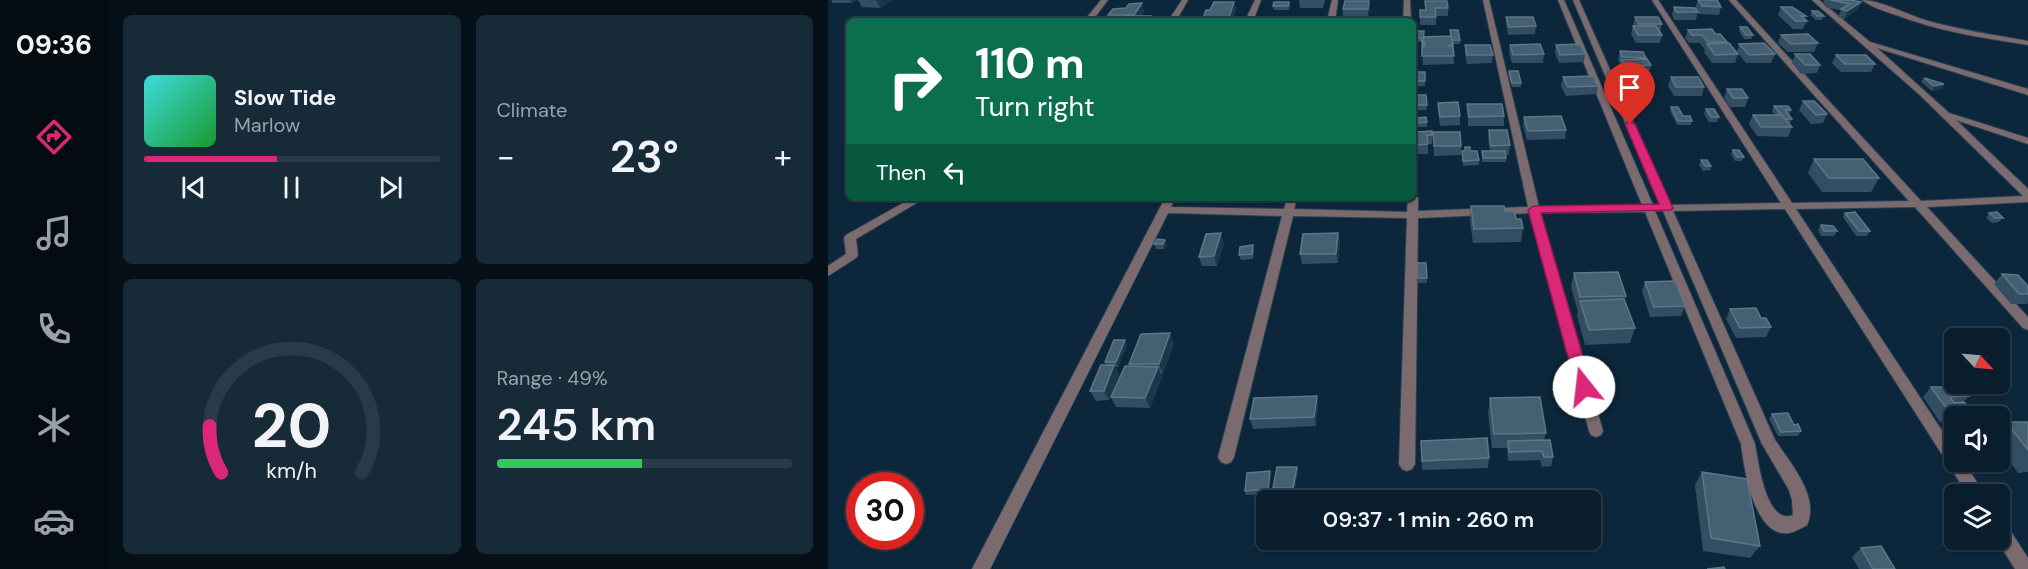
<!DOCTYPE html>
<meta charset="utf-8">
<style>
body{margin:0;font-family:"DM Sans",sans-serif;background:#172a38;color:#f1f3f6;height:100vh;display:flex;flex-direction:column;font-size:22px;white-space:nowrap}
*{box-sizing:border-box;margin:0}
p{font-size:20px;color:#99a2a9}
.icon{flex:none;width:33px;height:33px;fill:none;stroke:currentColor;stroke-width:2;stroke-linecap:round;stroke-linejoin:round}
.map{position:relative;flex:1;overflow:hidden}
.side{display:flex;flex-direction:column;gap:15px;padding:15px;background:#051018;width:720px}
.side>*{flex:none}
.top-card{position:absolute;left:18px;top:18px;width:570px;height:183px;border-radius:9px;box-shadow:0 2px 4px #0004,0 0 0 2px #293b48;background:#0b6e4f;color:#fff;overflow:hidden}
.needle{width:39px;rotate:116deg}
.fabs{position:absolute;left:1116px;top:328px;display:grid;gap:12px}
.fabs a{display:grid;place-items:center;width:66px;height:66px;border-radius:9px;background:#091d2c;box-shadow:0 2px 4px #0004,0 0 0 2px #293b48;font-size:30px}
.speed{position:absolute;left:18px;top:472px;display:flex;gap:12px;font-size:30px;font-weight:700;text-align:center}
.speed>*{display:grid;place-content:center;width:78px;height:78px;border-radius:50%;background:#091d2c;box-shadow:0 2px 4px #0004,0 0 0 2px #293b48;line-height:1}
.speed .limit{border:9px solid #d22;background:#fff;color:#111}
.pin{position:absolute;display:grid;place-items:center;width:51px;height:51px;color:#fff;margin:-62px -26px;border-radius:50% 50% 50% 0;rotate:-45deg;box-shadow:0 0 6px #0007}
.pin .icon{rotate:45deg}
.me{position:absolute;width:66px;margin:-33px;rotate:344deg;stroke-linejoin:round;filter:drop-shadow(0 0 4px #0008)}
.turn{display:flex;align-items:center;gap:21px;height:126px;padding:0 30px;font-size:27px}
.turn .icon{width:78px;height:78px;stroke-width:2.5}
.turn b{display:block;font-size:42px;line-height:51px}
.then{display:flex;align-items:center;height:57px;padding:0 30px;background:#0003;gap:12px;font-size:22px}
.big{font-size:45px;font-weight:600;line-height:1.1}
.side .widget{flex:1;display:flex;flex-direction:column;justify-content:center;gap:9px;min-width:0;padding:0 21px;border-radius:9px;background:#172a38}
.side .dial{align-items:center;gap:0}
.dial svg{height:156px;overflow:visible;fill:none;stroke:#293b48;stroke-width:7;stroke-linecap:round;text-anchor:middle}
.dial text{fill:#f1f3f6;stroke:none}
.song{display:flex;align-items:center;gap:18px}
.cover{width:72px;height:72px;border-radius:9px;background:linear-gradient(135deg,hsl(180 70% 55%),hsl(130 70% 35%))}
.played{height:6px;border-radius:3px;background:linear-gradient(90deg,#db2777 45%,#293b48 45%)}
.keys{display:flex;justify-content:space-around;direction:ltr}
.heat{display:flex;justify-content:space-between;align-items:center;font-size:33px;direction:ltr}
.charge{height:9px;border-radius:4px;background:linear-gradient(90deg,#34c759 49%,#293b48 0)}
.side .tiles{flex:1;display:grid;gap:15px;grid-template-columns:repeat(2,1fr)}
.trip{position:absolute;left:428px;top:490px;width:345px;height:60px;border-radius:9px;background:#091d2c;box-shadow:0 2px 4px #0004,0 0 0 2px #293b48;font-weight:600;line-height:60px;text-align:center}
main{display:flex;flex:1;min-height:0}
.tab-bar{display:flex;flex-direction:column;width:108px;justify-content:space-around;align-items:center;background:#040c12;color:#99a2a9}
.tab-bar .icon{width:42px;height:42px}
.tab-bar .on{color:#db2777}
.tab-bar b{font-size:27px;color:#f1f3f6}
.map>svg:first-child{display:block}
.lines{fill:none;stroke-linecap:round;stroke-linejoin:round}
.minor-casing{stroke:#2a4356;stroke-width:2}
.minor{fill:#7c6b6e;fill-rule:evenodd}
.wall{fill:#334e63}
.shaded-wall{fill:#1c374c}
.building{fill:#455f73;stroke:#5e7688;stroke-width:1.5}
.route{fill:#db2777;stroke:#8e194d;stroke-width:1.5}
</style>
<main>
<nav class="tab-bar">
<b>09:36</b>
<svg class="icon on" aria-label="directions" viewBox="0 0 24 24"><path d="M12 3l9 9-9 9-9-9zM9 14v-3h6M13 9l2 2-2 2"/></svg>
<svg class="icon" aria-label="music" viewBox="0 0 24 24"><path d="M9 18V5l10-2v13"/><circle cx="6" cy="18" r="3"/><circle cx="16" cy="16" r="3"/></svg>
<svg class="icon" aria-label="phone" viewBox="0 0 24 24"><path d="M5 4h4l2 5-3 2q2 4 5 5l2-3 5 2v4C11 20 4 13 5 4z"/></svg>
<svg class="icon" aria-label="climate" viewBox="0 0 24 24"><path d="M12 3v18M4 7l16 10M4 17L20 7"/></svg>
<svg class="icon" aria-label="car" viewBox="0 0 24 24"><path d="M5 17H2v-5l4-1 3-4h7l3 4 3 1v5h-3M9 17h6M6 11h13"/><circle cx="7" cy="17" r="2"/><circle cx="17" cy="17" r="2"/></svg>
</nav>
<section class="side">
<div class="tiles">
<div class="widget">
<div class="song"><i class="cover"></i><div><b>Slow Tide</b><p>Marlow</p></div></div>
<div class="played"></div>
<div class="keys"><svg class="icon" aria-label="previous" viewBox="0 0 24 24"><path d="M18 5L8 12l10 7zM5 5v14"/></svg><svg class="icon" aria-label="pause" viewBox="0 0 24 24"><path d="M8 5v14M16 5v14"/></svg><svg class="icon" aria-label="next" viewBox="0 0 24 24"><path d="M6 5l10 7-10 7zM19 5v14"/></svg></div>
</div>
<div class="widget"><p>Climate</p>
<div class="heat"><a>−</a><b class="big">23°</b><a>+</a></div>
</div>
<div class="widget dial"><svg viewBox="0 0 100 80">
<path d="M14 69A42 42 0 1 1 86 69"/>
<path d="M14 69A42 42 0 0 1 8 45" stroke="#db2777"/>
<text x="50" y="56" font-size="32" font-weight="700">20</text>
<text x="50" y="72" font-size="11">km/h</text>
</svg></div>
<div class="widget"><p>Range · 49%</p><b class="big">245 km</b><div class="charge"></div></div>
</div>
</section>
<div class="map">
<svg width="1200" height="569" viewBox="0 0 1200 569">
<rect width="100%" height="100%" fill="#0c273b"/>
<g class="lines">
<defs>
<path id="minor" d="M273,0H280L264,21H256Z
M354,0H360L348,21H340Z
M427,0H433L425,21H417Z
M504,0H510L507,21H499Z
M576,0H582L583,21H575Z
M655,0H661L711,207L814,205L730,0H736L825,205H832L745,0H751L842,205L953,203L824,0H830L964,203L1081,201L901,0H908L1093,201L1195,196L1093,96L984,0H991L1042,42L1200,89V95L1049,48L1121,113L1200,138V144L1128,120L1200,189V202L1099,207L1200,317V330L1195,328L1087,207L968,209L1126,449V462H1136L1157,495H1140L957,209L845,211L947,440C962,463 992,496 979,525C973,528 967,532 961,533C926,538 916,468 913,444L817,212L712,213L775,431L773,435L768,437L763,435L761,431L702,213L590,218L587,464L584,469L579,471L574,469L571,464L579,218L465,216L406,457L403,462L398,464L393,462L390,457L454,216L340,213L162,569H144L337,198H347L343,207L456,209L459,198H469L466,209L579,212L580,198H585V195L590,198V211L700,207ZM827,211H835L934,444L961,490L964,500L965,515C938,526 930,461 927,444Z
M1034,0C1052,0 1080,15 1100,21C1133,30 1166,35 1200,41V45C1155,38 1110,31 1068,15C1056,11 1043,7 1034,0Z
M84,198H97L28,239L30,255L28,258L0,276V266L18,254L16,238L18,235Z
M1172,522L1178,524L1200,558V569H1187L1169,540H1172Z"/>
</defs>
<use href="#minor" class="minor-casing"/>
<use href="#minor" class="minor"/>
</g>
<path class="wall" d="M3,0H29L24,3H5Z
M30,0H64L52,8L34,7Z
M471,0H497L495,8H472Z
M870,0L893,7L891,15L871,14L867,8Z
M996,0H1022L1033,2L1029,10L1016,19L1010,17L1013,10L999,8L995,4Z
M597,1L620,8V16H608V25H592V10H597Z
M406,2L408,9L404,21H374L382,10Z
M461,2L462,6L461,10H446L445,6Z
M846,7L870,12L868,20H846L844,15Z
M953,7L978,16L976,19L979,21L975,29H965L950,15Z
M515,9H542L540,17H515Z
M316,11L313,16H323L325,21H282L280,15Z
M984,11L996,16L994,20H988L982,15Z
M678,17L708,26L707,34L680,35L678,25Z
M807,17L834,24L832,32L834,35L832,43H808L803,34L805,26H806L805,25Z
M912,27L925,35L923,39H916L911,31Z
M622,30L632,40V44H625L626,64L595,65L594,48L593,42H589V31L596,37L622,36Z
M860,30L887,34L899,42L898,43L910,54L907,63H884L876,52L877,50L872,43H861L857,38Z
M953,35L990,43L986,52H960L950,43Z
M911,44L947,54L943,63H918L909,52Z
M637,45L665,55L664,63L639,64L637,54Z
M682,45L716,54L715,63H684L681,53Z
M728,45L757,54L756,62L731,63L727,53Z
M792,51L818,58L817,59L823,65L821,74L795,75L791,68L792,65L790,60Z
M967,54L992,65L989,73L973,74L964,63Z
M1008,55L1047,64L1043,72H1013L1004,63Z
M681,71L693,83V87H684L680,76Z
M588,72H597V86H588Z
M735,77L770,86L769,94L738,96L733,86Z
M843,77L876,87L874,96H846L840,86Z
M1096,78L1116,84L1114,89L1104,91L1093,82Z
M899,89L920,98L917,107H902L896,98Z
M589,95H598L599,110H590Z
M975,101L999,114L995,123L983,124L971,110Z
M610,103L632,116V125L612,126L610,111Z
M639,104L676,116V126H640Z
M946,106L963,110L961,115L964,119L962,123H961L964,127L960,137L929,136L921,124L925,115H947L944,111Z
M843,107L855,116L864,121L863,125H849L842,111Z
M878,109L891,117L889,122H881L876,114Z
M696,117L738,130L737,139L699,140L695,126Z
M589,118L599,122V127H590Z
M661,130L682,145L681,155H678V162H654V151H662L660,139Z
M604,131V144H600V154H589L588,132Z
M605,132L633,146V155L606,156Z
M637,147L651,160V165L635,166L634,151H636Z
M905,150L916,157L914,161H907L903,154Z
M986,159L1051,178L1043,192H994L980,173Z
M873,160L883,166L882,170L875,171L871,165Z
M643,206L677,211L688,219L695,228L693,242L645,243L642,221Z
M1017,213L1042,231L1039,236H1028L1015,217Z
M1161,213L1175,218L1171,222L1164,223L1158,218Z
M993,225L1009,231L1006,236H993L990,230Z
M510,233L512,243L510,263L474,264L472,254Z
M337,240L339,245L336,249H328L326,244Z
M396,243L389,266H374L371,257Z
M425,245L426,250L425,259L413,260L411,255Z
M589,263H598L599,283H590Z
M746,273L798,296L797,300L807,328L802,343L757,345L749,315L750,312L743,287Z
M1174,274L1200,286V302L1199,304H1183L1166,284Z
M817,282L857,306L853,316L822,317L814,291Z
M902,309L933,318L943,327L938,337L908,338L898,319Z
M346,343L335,374H333L334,377L322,408L288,407L283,397L302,367L301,364Z
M299,345L290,367H287L291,375L281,400L268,401L262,391L279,365L277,362Z
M1103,387L1141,396L1135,402L1142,409L1137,414L1130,415L1128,417H1126V419L1124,422H1112L1095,397Z
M489,396L490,405L488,426L425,429L422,419Z
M662,398L718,433L716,440L725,457L723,466L714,467L712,460L680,461L679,448H664L660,413Z
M944,414L966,425L973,431L970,436H950L941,419Z
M1178,422H1200V472L1190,473L1172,447V428Z
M593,441L661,458L660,468L594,470Z
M469,467L470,472L466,493L446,492L445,488Z
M874,472L932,546L922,558L875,551L867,485Z
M443,476L441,494L418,495L417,491Z
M1033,548L1067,569H1031L1024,557Z"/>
<path class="shaded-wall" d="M22,0H29L24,3Z
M48,0H64L52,8Z
M541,1L542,9L540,17V9Z
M406,2L408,9L404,21H402L401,17Z
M1033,2L1029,10L1016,19L1019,11Z
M314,3L316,11L309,21H308L306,15Z
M1116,84L1114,89L1104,91L1106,86Z
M393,233L396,243L389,266L386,256Z
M510,233L512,243L510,263L508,254Z
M337,240L339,245L336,249L335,244Z
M342,333L346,343L335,374L331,364Z
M297,340L299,345L290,367L288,362Z
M286,365L291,375L281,400L276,391Z
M330,367L334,377L322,408L317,398Z
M489,396L490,405L488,426L486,417Z
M469,467L470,472L466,493L465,488Z
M442,471L443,476L441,494L440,489Z"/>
<path class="building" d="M870,0H889L893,7L874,6Z
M1002,0H1022L1033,2L1019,11L1013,9L1022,4Z
M517,1H541L540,9H515Z
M597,1H619L620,8H607L608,17H592V10H598Z
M386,2H406L401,17H381L398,18L396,21H374L378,10H382Z
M446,2H461L460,6H445Z
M314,3L306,15H280L285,9L298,8L301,4Z
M846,7L867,8L870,12H848Z
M953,7H964L978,16H973L979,21H968Z
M984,11H990L996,16H989Z
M297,16H323L320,21H294Z
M678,17H705L708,26L681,27Z
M807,17H830L834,24H811Z
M805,26H828L834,35H810Z
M912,27H919L925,35H918Z
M884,29L887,34H892L899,42H880L874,35H864L860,30Z
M622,30H630L632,40H624Z
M589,31H596L595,46L593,38H589Z
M980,34L990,43L963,44L953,35Z
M623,36L625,44L620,46H625L626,56H594V46H597L595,37Z
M901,43L910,54L887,55L879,44Z
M936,43L947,54L921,55L911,44Z
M712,44L716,54L685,55L682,45Z
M752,44L757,54L732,55L728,45Z
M637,45H662L665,55H639Z
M792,51L815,52L818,58L794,57Z
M967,54H982L992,65H977Z
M1008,55H1038L1047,64H1017Z
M819,59L823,65L797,66L793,60Z
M681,71H690L693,83H684Z
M588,72H597V81H588Z
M765,76L770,86L740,87L735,77Z
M843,77H870L876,87H848Z
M1096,78L1116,84L1106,86Z
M899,89H914L920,98H905Z
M589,95H598L599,105H589Z
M975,101H986L999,114L988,115Z
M630,102L632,116L612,117L610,103Z
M639,104H674L676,116L641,117Z
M946,106H960L963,110H957L964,119H957L954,115H953Z
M843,107H850L855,116H862L864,121H850Z
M878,109H886L891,117H883Z
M925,115H954L964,127H933Z
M733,116L738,130L700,131L696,117Z
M598,117L599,122L590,123L589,118Z
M661,130H679L682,145L663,146Z
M604,131V135H599L600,144L589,145L588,132Z
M605,132H632L633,146H606Z
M637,147H642V151H649L651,160L635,161L634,151H637Z
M905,150H911L916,157H909Z
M654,151H677L678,158H655Z
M986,159H1035L1051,178H1001Z
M873,160H879L883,166H877Z
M643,206H676L677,211H686L688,219H693L695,228L646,229Z
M1027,212L1042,231H1031L1017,213Z
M1169,212L1175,218H1167L1161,213Z
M993,225L1005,226L1009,231H996Z
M393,233L386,256L371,257L378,234Z
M510,233L508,254H472L475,234Z
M329,239L337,240L335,244H326Z
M425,245L424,254L411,255L412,247Z
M589,263H598L599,278H590Z
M790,272L798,296L752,297L746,273Z
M1174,274L1190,275L1200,286V294H1191Z
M847,281L857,306L826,307L817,282Z
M796,299L807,328L761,330L752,301Z
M928,308L933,318H938L943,327L912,328L902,309Z
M342,333L331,364H301L313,334Z
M286,340H297L288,362H277Z
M273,365H286L276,391H262Z
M297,366L330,367L317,398L283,397Z
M1103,387H1134L1141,396L1122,397L1133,412H1121Z
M489,396L486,417L422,419L426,398Z
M712,397L718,433L666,434L662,398Z
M1136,402L1142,409L1132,410L1126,403Z
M960,413L966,425L970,424L973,431L953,432L944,414Z
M1178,422H1200V450Z
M659,438L661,458L594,461L593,441Z
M722,440L725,457H716L714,451L681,452L680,441Z
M449,467H469L465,488H445Z
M442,471L440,489L417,491L419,473Z
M874,472L919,479L932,546L883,538Z
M1053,546L1067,569H1045L1033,548Z
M896,567L897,569H879Z"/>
<path class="route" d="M802,121L807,124L845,208L843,210L713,213L764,387L761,392L756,393L750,392L748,387L700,210L706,206L831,204L797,124Z"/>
</svg>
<div class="fabs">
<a><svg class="needle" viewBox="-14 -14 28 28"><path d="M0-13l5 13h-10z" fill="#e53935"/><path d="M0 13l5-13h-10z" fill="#99a2a9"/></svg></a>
<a><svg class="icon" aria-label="sound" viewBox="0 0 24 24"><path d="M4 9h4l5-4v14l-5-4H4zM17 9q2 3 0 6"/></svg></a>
<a><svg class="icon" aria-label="layers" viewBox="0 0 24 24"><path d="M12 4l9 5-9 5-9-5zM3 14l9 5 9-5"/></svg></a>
</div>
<div class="speed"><div class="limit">30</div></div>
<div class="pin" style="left:802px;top:124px;background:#d93025"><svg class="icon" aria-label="arrive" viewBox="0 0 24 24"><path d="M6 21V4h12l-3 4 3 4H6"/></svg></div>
<svg class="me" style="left:756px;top:387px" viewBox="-20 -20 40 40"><circle r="19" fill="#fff"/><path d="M0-13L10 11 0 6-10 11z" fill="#db2777"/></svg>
<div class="trip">09:37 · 1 min · 260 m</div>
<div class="top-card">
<div class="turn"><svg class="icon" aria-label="right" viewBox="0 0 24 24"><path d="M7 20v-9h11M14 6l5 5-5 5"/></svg><div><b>110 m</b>Turn right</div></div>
<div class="then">Then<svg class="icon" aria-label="left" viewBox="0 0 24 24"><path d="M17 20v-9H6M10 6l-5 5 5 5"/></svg></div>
</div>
</div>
</main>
